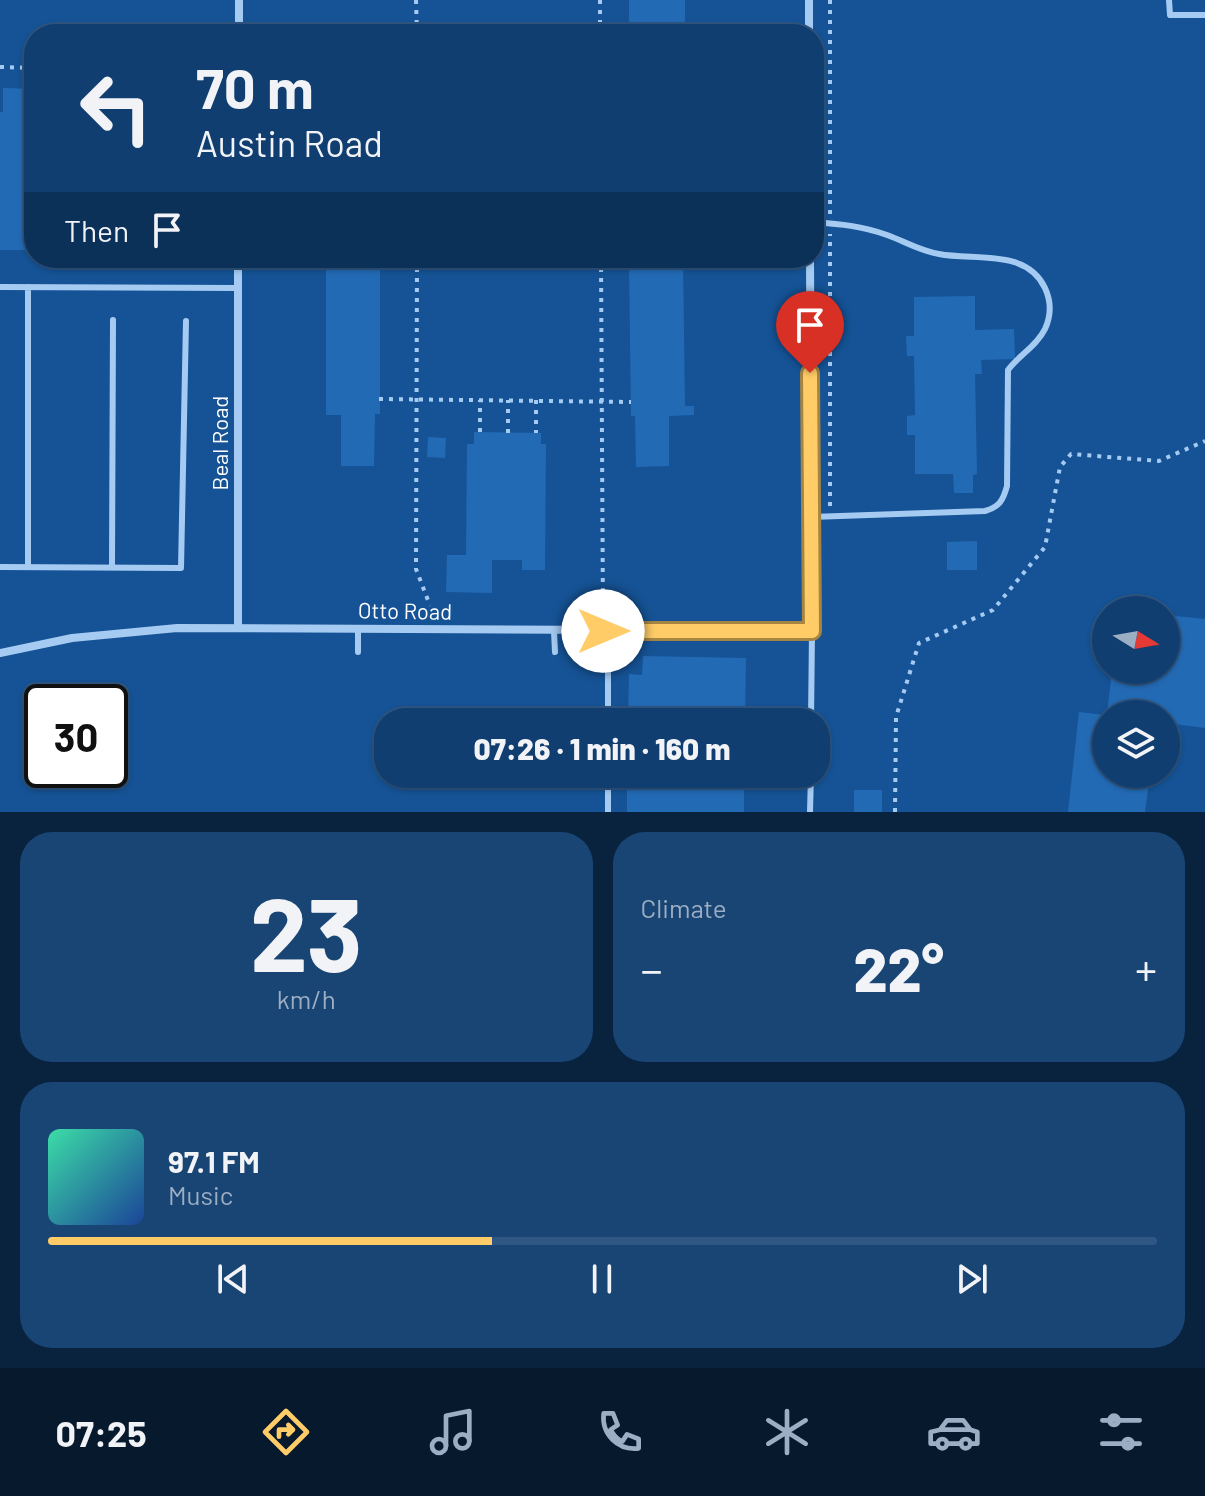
<!DOCTYPE html>
<meta charset="utf-8">
<style>
body{margin:0;font-family:Barlow,sans-serif;background:#194575;color:#f1f3f6;height:100vh;display:flex;flex-direction:column;font-size:30px;white-space:nowrap}
*{box-sizing:border-box;margin:0}
p{font-size:26px;color:#9caec3}
.icon{flex:none;width:44px;height:44px;fill:none;stroke:currentColor;stroke-width:2;stroke-linecap:round;stroke-linejoin:round}
.map{position:relative;height:812px;overflow:hidden}
.details{display:flex;flex-direction:column;gap:20px;padding:20px;background:#09223e;flex:1}
.details>*{flex:none}
.banner{position:absolute;left:24px;top:24px;width:800px;height:244px;border-radius:32px;box-shadow:0 2px 6px #0004,0 0 0 2px #305783;background:#103e70;color:#f1f3f6;overflow:hidden}
.needle{width:52px;rotate:101deg}
.buttons{position:absolute;left:1092px;top:596px;display:grid;gap:16px}
.buttons a{display:grid;place-items:center;width:88px;height:88px;border-radius:50%;background:#103e70;box-shadow:0 2px 6px #0004,0 0 0 2px #305783;font-size:40px}
.speed{position:absolute;left:24px;top:684px;display:flex;gap:16px;font-size:40px;font-weight:700;text-align:center}
.speed>*{display:grid;place-content:center;width:104px;height:104px;border-radius:50%;background:#103e70;box-shadow:0 2px 6px #0004,0 0 0 2px #305783;line-height:1}
.speed .limit{border:4px solid #111;border-radius:12px;background:#fff;color:#111}
.pin{position:absolute;display:grid;place-items:center;width:68px;height:68px;color:#fff;margin:-82px -34px;border-radius:50% 50% 50% 0;rotate:-45deg;box-shadow:0 0 8px #0007}
.pin .icon{rotate:45deg}
.me{position:absolute;width:88px;margin:-44px;rotate:90deg;stroke-linejoin:round;filter:drop-shadow(0 0 6px #0008)}
.turn{display:flex;align-items:center;gap:28px;height:168px;padding:0 40px;font-size:36px}
.turn .icon{width:104px;height:104px;stroke-width:2.5}
.turn b{display:block;font-size:56px;line-height:68px}
.then{display:flex;align-items:center;height:76px;padding:0 40px;background:#0003;gap:16px;font-size:30px}
.big{font-size:60px;font-weight:800;line-height:1.1}
.details .tile{flex:1;display:flex;flex-direction:column;justify-content:center;gap:12px;min-width:0;padding:0 28px;border-radius:32px;background:#194575}
.details .dial{align-items:center;gap:0}
.dial b{font-size:104px;line-height:1}
.song{display:flex;align-items:center;gap:24px}
.cover{width:96px;height:96px;border-radius:12px;background:linear-gradient(135deg,hsl(160 70% 55%),hsl(220 70% 35%))}
.played{height:8px;border-radius:4px;background:linear-gradient(90deg,#ffcc67 40%,#305783 40%)}
.keys{display:flex;justify-content:space-around;direction:ltr}
.heat{display:flex;justify-content:space-between;align-items:center;font-size:44px;direction:ltr}
.details .tiles{flex:1;display:grid;gap:20px;grid-template-columns:1fr 1fr}
.tile:last-child{grid-column:span 2}
.trip{position:absolute;left:374px;top:708px;width:456px;height:80px;border-radius:32px;background:#103e70;box-shadow:0 2px 6px #0004,0 0 0 2px #305783;font-weight:800;line-height:80px;text-align:center}
.tab-bar{display:flex;height:128px;justify-content:space-around;align-items:center;background:#06192d;color:#9caec3}
.tab-bar .icon{width:56px;height:56px}
.tab-bar .selected{color:#ffcc67}
.tab-bar b{font-size:36px;color:#f1f3f6}
.map>svg:first-child{display:block}
.building{fill:#236ab5}
.lines{fill:none;stroke-linecap:round;stroke-linejoin:round}
.path{stroke:#a6cbf2;stroke-width:4;stroke-dasharray:4 6;stroke-linecap:butt}
.lane{stroke:#a6cbf2;stroke-width:6}
.street{stroke:#a6cbf2;stroke-width:8}
.route-casing{stroke:#a68543;stroke-width:20}
.route{stroke:#ffcc67;stroke-width:14}
.labels{text-anchor:middle;stroke-width:8;stroke-linejoin:round;paint-order:stroke}
.street-label{font-size:22px;fill:#fff;stroke:#155396}
</style>
<div class="map">
<svg width="1205" height="812" viewBox="0 0 1205 812">
<rect width="100%" height="100%" fill="#155396"/>
<path class="building" d="M629,0H685V34H629Z
M3,88L34,89V250H0V112H3Z
M342,258H374V261H380V414H375L374,466H341V415H326V260H342Z
M633,258L683,260L685,406H694V415L669,416V466L636,467L635,416H631L629,262H633Z
M975,296V330L1014,329L1015,359L981,360L982,374H975L977,474L973,475V493H954L953,474H915V435H907V416L915,415L914,356H907L906,336H914V297Z
M474,432L541,433V444H546L545,570H522V560H492V593L446,592L447,555H466L467,444H474Z
M428,437L446,438L445,458L427,457Z
M977,541V570H947V542Z
M1166,615L1205,619V728L1166,723V714H1107L1112,670H1166Z
M643,656L746,658L745,722H628L629,674L642,675Z
M1079,712L1106,715V774H1150L1145,812H1068Z
M627,774H744V812H627Z
M854,790H882V812H854Z"/>
<g class="lines">
<path class="path" d="M416,0L417,34
M600,0V34
M830,0V214
M0,67L34,68
M417,258L416,569L434,616
M601,258L603,620
M379,399L631,402
M536,400V433
M480,432V400
M508,433V400
M830,506V234
M895,812L896,717L919,643L993,610L1045,547L1060,467L1071,454L1159,461L1205,441"/>
<path class="lane" d="M1169,0L1170,15H1205
M0,287L238,288
M811,517L985,511C999,507 1003,501 1007,486L1008,370C1019,355 1036,347 1045,329C1051,316 1051,301 1045,288C1026,248 974,261 939,254C920,251 904,241 887,235C862,226 840,224 814,222
M0,567L181,568L186,321
M28,567V287
M112,567L113,320
M358,629V652
M554,631L555,652
M608,722V631
M811,722L812,631
M608,774V812
M810,812L811,774"/>
<path class="street" d="M809,0V34
M239,34V0
M238,628V258
M0,653L72,638L177,628L812,631L810,258"/>
</g>
<g class="lines">
<defs>
<path id="route" d="M603,631H812L810,373"/>
</defs>
<use href="#route" class="route-casing"/>
<use href="#route" class="route"/>
</g>
<g class="labels">
<g class="street-label">
<text transform="translate(220 443) rotate(-90)" y="8">Beal Road</text>
<text transform="translate(405 611) rotate(1)" y="8">Otto Road</text>
</g>
</g>
</svg>
<div class="buttons">
<a><svg class="needle" viewBox="-14 -14 28 28"><path d="M0-13l5 13h-10z" fill="#e53935"/><path d="M0 13l5-13h-10z" fill="#9caec3"/></svg></a>
<a><svg class="icon" aria-label="layers" viewBox="0 0 24 24"><path d="M12 4l9 5-9 5-9-5zM3 14l9 5 9-5"/></svg></a>
</div>
<div class="speed"><div class="limit">30</div></div>
<div class="pin" style="left:810px;top:373px;background:#d93025"><svg class="icon" aria-label="arrive" viewBox="0 0 24 24"><path d="M6 21V4h12l-3 4 3 4H6"/></svg></div>
<svg class="me" style="left:603px;top:631px" viewBox="-20 -20 40 40"><circle r="19" fill="#fff"/><path d="M0-13L10 11 0 6-10 11z" fill="#ffcc67"/></svg>
<div class="trip">07:26 · 1 min · 160 m</div>
<div class="banner">
<div class="turn"><svg class="icon" aria-label="left" viewBox="0 0 24 24"><path d="M17 20v-9H6M10 6l-5 5 5 5"/></svg><div><b>70 m</b>Austin Road</div></div>
<div class="then">Then<svg class="icon" aria-label="arrive" viewBox="0 0 24 24"><path d="M6 21V4h12l-3 4 3 4H6"/></svg></div>
</div>
</div>
<section class="details">
<div class="tiles">
<div class="tile dial"><b>23</b><p>km/h</p></div>
<div class="tile"><p>Climate</p>
<div class="heat"><a>−</a><b class="big">22°</b><a>+</a></div>
</div>
<div class="tile">
<div class="song"><i class="cover"></i><div><b>97.1 FM</b><p>Music</p></div></div>
<div class="played"></div>
<div class="keys"><svg class="icon" aria-label="previous" viewBox="0 0 24 24"><path d="M18 5L8 12l10 7zM5 5v14"/></svg><svg class="icon" aria-label="pause" viewBox="0 0 24 24"><path d="M8 5v14M16 5v14"/></svg><svg class="icon" aria-label="next" viewBox="0 0 24 24"><path d="M6 5l10 7-10 7zM19 5v14"/></svg></div>
</div>
</div>
</section>
<nav class="tab-bar">
<b>07:25</b>
<svg class="icon selected" aria-label="directions" viewBox="0 0 24 24"><path d="M12 3l9 9-9 9-9-9zM9 14v-3h6M13 9l2 2-2 2"/></svg>
<svg class="icon" aria-label="music" viewBox="0 0 24 24"><path d="M9 18V5l10-2v13"/><circle cx="6" cy="18" r="3"/><circle cx="16" cy="16" r="3"/></svg>
<svg class="icon" aria-label="phone" viewBox="0 0 24 24"><path d="M5 4h4l2 5-3 2q2 4 5 5l2-3 5 2v4C11 20 4 13 5 4z"/></svg>
<svg class="icon" aria-label="climate" viewBox="0 0 24 24"><path d="M12 3v18M4 7l16 10M4 17L20 7"/></svg>
<svg class="icon" aria-label="car" viewBox="0 0 24 24"><path d="M5 17H2v-5l4-1 3-4h7l3 4 3 1v5h-3M9 17h6M6 11h13"/><circle cx="7" cy="17" r="2"/><circle cx="17" cy="17" r="2"/></svg>
<svg class="icon" aria-label="filters" viewBox="0 0 24 24"><path d="M4 7h16M4 17h16"/><circle cx="9" cy="7" r="2"/><circle cx="15" cy="17" r="2"/></svg>
</nav>
